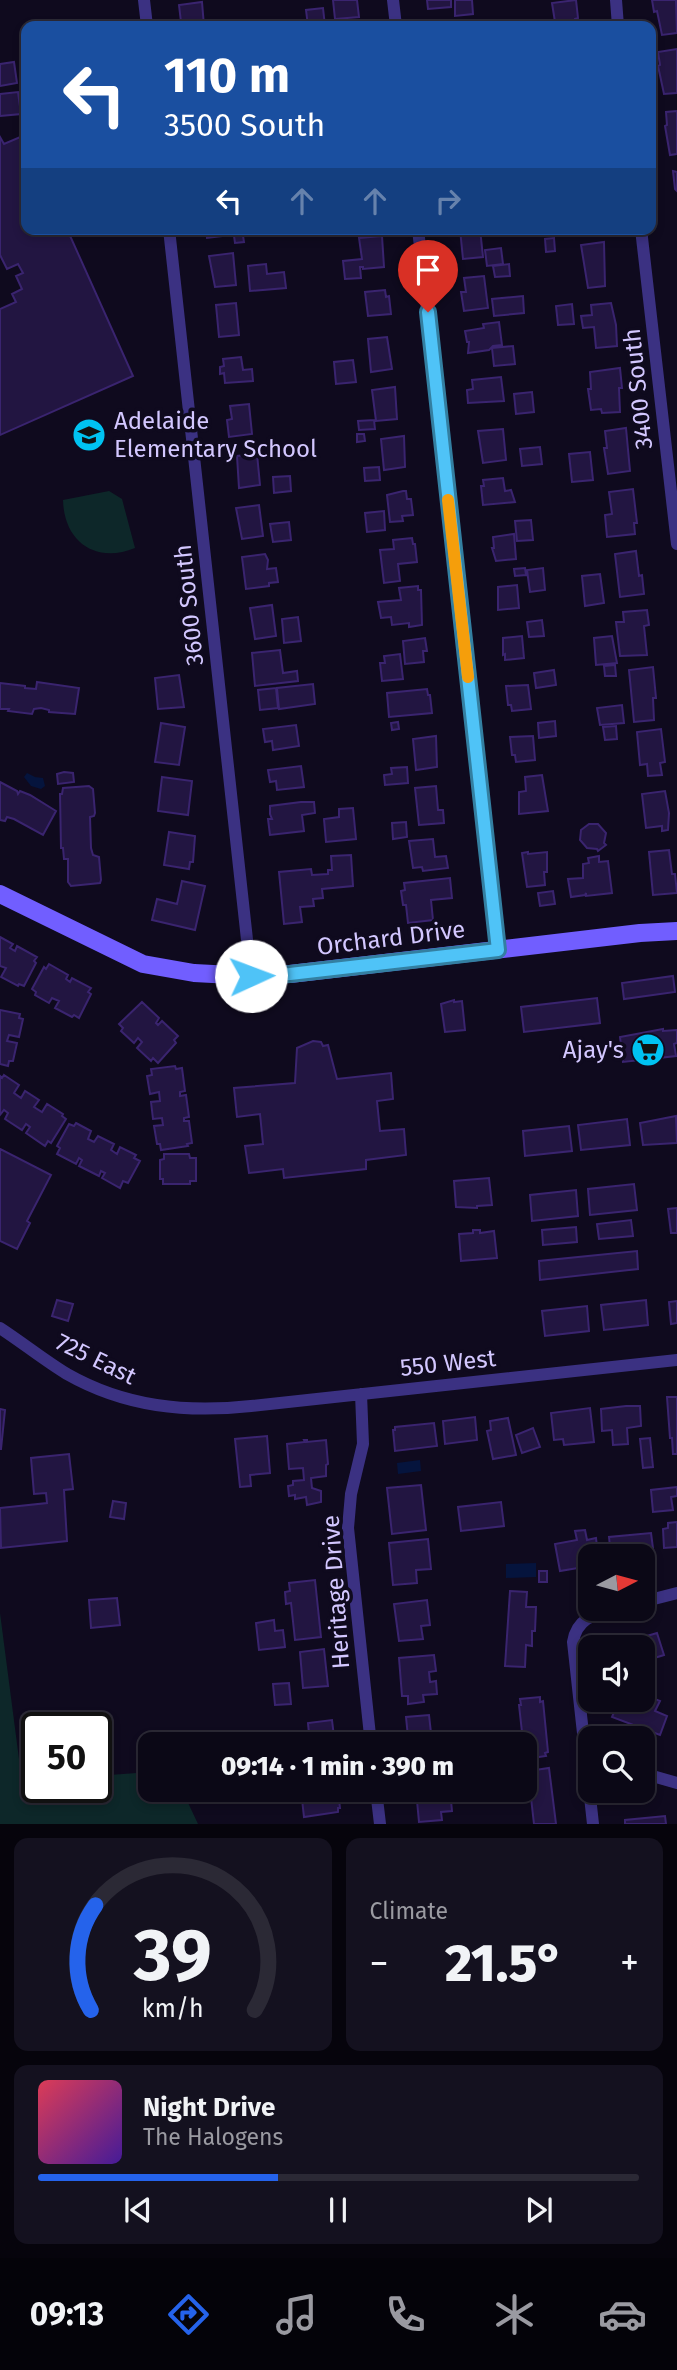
<!DOCTYPE html>
<meta charset="utf-8">
<style>
body{margin:0;font-family:"Fira Sans",sans-serif;background:#14111f;color:#f1f3f6;height:100vh;display:flex;flex-direction:column;font-size:26px;white-space:nowrap}
*{box-sizing:border-box;margin:0}
p{font-size:23px;color:#9a9aa1}
.icon{flex:none;width:38px;height:38px;fill:none;stroke:currentColor;stroke-width:2;stroke-linecap:round;stroke-linejoin:round}
.map{position:relative;height:1824px;overflow:hidden}
.drawer{display:flex;flex-direction:column;gap:14px;padding:14px;background:#06040c;flex:1}
.drawer>*{flex:none}
.top-card{position:absolute;left:21px;top:21px;width:635px;height:214px;border-radius:14px;box-shadow:0 4px 10px #0003,0 0 0 2px #2b2935;background:#1a4fa0;color:#fff;overflow:hidden}
.needle{width:46px;rotate:84deg}
.tools{position:absolute;left:578px;top:1544px;display:grid;gap:14px}
.tools a{display:grid;place-items:center;width:77px;height:77px;border-radius:14px;background:#0b0816;box-shadow:0 4px 10px #0003,0 0 0 2px #2b2935;font-size:35px}
.speed{position:absolute;left:21px;top:1712px;display:flex;gap:14px;font-size:35px;font-weight:700;text-align:center}
.speed>*{display:grid;place-content:center;width:91px;height:91px;border-radius:50%;background:#0b0816;box-shadow:0 4px 10px #0003,0 0 0 2px #2b2935;line-height:1}
.speed .limit{border:4px solid #111;border-radius:10px;background:#fff;color:#111}
.pin{position:absolute;display:grid;place-items:center;width:60px;height:60px;color:#fff;margin:-72px -30px;border-radius:50% 50% 50% 0;rotate:-45deg;box-shadow:0 0 7px #0007}
.pin .icon{rotate:45deg}
.me{position:absolute;width:77px;margin:-38px;rotate:88deg;stroke-linejoin:round;filter:drop-shadow(0 0 5px #0008)}
.turn{display:flex;align-items:center;gap:24px;height:147px;padding:0 28px;font-size:32px}
.turn .icon{width:91px;height:91px;stroke-width:2.5}
.turn b{display:block;font-size:49px;line-height:60px}
.lanes{display:flex;align-items:center;height:66px;padding:0 28px;background:#0003;justify-content:center;gap:35px;direction:ltr}
.lanes .off{opacity:.35}
.big{font-size:52px;font-weight:800;line-height:1.1}
.drawer .card{flex:1;display:flex;flex-direction:column;justify-content:center;gap:10px;min-width:0;padding:0 24px;border-radius:14px;background:#14111f}
.drawer .dial{align-items:center;gap:0}
.dial svg{height:182px;overflow:visible;fill:none;stroke:#2b2935;stroke-width:7;stroke-linecap:round;text-anchor:middle}
.dial text{fill:#f1f3f6;stroke:none}
.song{display:flex;align-items:center;gap:21px}
.cover{width:84px;height:84px;border-radius:10px;background:linear-gradient(135deg,hsl(350 70% 55%),hsl(260 70% 35%))}
.played{height:7px;border-radius:4px;background:linear-gradient(90deg,#2563eb 40%,#2b2935 40%)}
.keys{display:flex;justify-content:space-around;direction:ltr}
.heat{display:flex;justify-content:space-between;align-items:center;font-size:38px;direction:ltr}
.drawer .tiles{flex:1;display:grid;gap:14px;grid-template-columns:1fr 1fr}
.card:last-child{grid-column:span 2}
.trip{position:absolute;left:138px;top:1732px;width:399px;height:70px;border-radius:14px;background:#0b0816;box-shadow:0 4px 10px #0003,0 0 0 2px #2b2935;font-weight:800;line-height:70px;text-align:center}
.tabs{display:flex;height:112px;justify-content:space-around;align-items:center;background:#040309;color:#9a9aa1}
.tabs .icon{width:49px;height:49px}
.tabs .selected{color:#2563eb}
.tabs b{font-size:32px;color:#f1f3f6}
.map>svg:first-child{display:block}
.green{fill:#0d2729}
.water{fill:#05143d}
.building{fill:#221541;stroke:#3a246f;stroke-width:2}
.lines{fill:none;stroke-linecap:round;stroke-linejoin:round}
.minor{stroke:#3b3182;stroke-width:12}
.secondary{stroke:#715eff;stroke-width:18}
.route-casing{stroke:#337fa1;stroke-width:18}
.route{stroke:#4fc3f7;stroke-width:12}
.slow{stroke:#f59e0b;stroke-width:12}
.labels{text-anchor:middle;stroke-width:7;stroke-linejoin:round;paint-order:stroke}
.street-label{font-size:24px;fill:#d3c7ff;stroke:#0f0a1e}
.poi-label{font-size:24px;fill:#d3c7ff;stroke:#0f0a1e;text-anchor:start}
</style>
<div class="map">
<svg width="677" height="1824" viewBox="0 0 677 1824">
<rect width="100%" height="100%" fill="#0f0a1e"/>
<path class="green" d="M109,491L122,499L135,548C96,564 64,542 63,500Z
M0,1613L22,1782L37,1781V1787H96V1776L150,1772V1790H182L198,1824H0Z"/>
<path class="water" d="M27,773L35,777L43,778L45,786L41,789L31,786L24,777Z
M420,1460L421,1471L398,1474L397,1463Z
M536,1563V1577L506,1578V1564Z"/>
<path class="building" d="M333,0H357L359,17L335,19Z
M427,0H451V7L428,9Z
M455,0H472L473,14L455,16Z
M576,0L578,18L575,19L576,26H549L548,23L555,22L552,3Z
M652,0H676L677,33L662,35L657,11L654,12Z
M202,2L204,26H184L183,21L181,22L179,5Z
M323,8L325,26H308L306,10Z
M239,21L250,22L251,26H220V23Z
M677,49V93L664,94L658,66L660,65L658,52Z
M14,62L17,83L0,86V64Z
M18,92L21,114L0,116V94Z
M677,111V154L670,155L665,126L667,125L666,112Z
M25,135L26,229H67L133,376L0,435V309L16,302L12,294L22,289L16,276L23,273L18,264L7,269L0,255V137L4,144Z
M673,171L677,172V191L675,189Z
M206,229H231L232,235L207,238Z
M233,229H242L244,242L235,243Z
M460,229H480L483,257L463,259Z
M382,236L384,267L363,269V267H360L361,278L345,279L343,261L362,259L359,238Z
M554,238L555,251L546,252L545,239Z
M604,242L605,286L588,288L581,245Z
M501,248L503,264L487,266L485,250Z
M233,253L236,285L215,287L209,256Z
M266,264L267,274L284,272L286,288L250,291L248,266Z
M509,264L510,276L495,277L493,266Z
M484,276L488,308L464,311L461,292H466L464,278Z
M385,290L386,297L389,296L391,314L368,316L365,292Z
M523,296L524,313L494,316L492,299Z
M236,303L239,335L219,337L216,305Z
M611,303L616,325L617,346L596,348L594,327L583,328L581,316L592,315L591,305Z
M572,304L574,324L558,325L556,306Z
M499,322L502,345L493,346L489,350L468,353L469,342H467L465,331L484,328L483,324Z
M387,337L392,369L371,372L368,339Z
M513,346L515,364L494,366L492,348Z
M241,357L243,370L252,369L253,381L225,383L224,373L220,374V367L224,366L223,359Z
M353,360L356,382L336,384L334,362Z
M620,368L622,388H619L620,412L602,413L601,409L591,410L588,389H591L590,372Z
M501,377L504,401L468,403L467,390L473,389L472,380Z
M395,387L397,419L376,421L372,390Z
M532,392L534,412L516,414L514,394Z
M249,404L252,434L229,437L227,420L232,419L230,406Z
M374,420L375,429L359,430L358,421Z
M626,428L630,471L608,474L604,448H607L605,431Z
M503,429L506,460L483,463L478,431Z
M357,434H364L365,441L357,442Z
M404,436L405,467L384,470L381,439Z
M540,447L542,464L522,466L520,449Z
M590,452L593,480L572,482L569,454Z
M257,454L260,485L239,488L237,456Z
M379,467L380,480L365,481L364,468Z
M290,476L291,491L274,493L273,477Z
M503,478L505,491L511,490L515,502L483,505L481,486H484L483,480Z
M633,489L637,523H634L635,534L607,537L605,515L612,514L609,492Z
M403,491H406L407,499H411L413,515L402,516L403,521L390,522L387,495Z
M259,505L263,536L242,539L236,508Z
M384,511L385,530L367,532L365,513Z
M531,520L533,540L517,541L515,521Z
M289,522L291,540L273,542L270,524Z
M514,534L516,559L496,561L492,548H494L493,537Z
M412,538L413,544H415L417,562L398,564L400,581L384,583L380,550L394,549L393,540Z
M636,551L639,576L642,575L644,594L620,597L615,554Z
M265,554L268,560L267,569L276,568L278,582L269,583V586L246,589L242,557Z
M525,568L526,575L515,576L514,569Z
M543,568L545,590L530,592L527,570Z
M600,574L604,603L585,606L582,576Z
M517,585L519,608L498,610V587Z
M418,586V590H421L422,625L409,627V623L392,625L391,617L381,618L378,602L401,600L399,588Z
M272,605L276,636L255,639L250,608Z
M647,610L649,625L644,626L647,655L620,656L616,622H624L623,612Z
M298,617L301,641L284,643L282,619Z
M542,620L544,636L529,637L527,622Z
M522,636L524,658L505,660V654L503,655V638Z
M612,636L617,663L596,665L594,638Z
M425,638L427,651H423L424,662L405,664L403,641Z
M280,650L283,673L297,671L298,681L255,686L252,653Z
M400,654L403,679L382,681L380,663H385L384,656Z
M615,665L616,676H605L604,666Z
M653,667L656,698H653L654,720L634,722L629,670Z
M554,670L556,685L536,688L534,673Z
M179,675L184,707L158,709L155,678Z
M37,682L79,688L75,714L49,712V710L41,708L34,709L32,714L8,711L9,709H0V683L25,686V688L36,689Z
M313,684L315,704L279,709L277,688Z
M528,685L531,709L512,711L511,705H508L506,686Z
M276,688L278,708L260,710L258,690Z
M427,689L428,695H430L432,713L389,717L387,693Z
M622,705L624,723L600,725L597,708Z
M555,721L556,736L539,738L538,723Z
M398,722L399,729L392,730L391,723Z
M161,723L185,727L179,765L155,762Z
M296,725L299,746L273,750L272,741L265,742L263,729Z
M616,726L617,739L605,740L603,727Z
M661,729L665,762L660,763L662,775L648,776L647,764L640,765L637,732Z
M436,736L437,767L416,770L413,739Z
M533,736L535,760L516,762L515,755H512L510,737Z
M301,766L304,787L277,790L276,781L270,782L268,770Z
M407,767L408,783L385,785L384,775L392,774L391,768Z
M64,772L73,773L74,782L58,784L57,774Z
M542,775L548,811L519,814V792L526,791L525,777Z
M162,777L192,781L188,815L158,811Z
M0,782L17,791L18,794L20,791L30,795L56,811L43,835L14,819L7,817L5,821L0,820Z
M89,786L93,789L95,813L94,816L90,817L91,848L93,855L99,857L101,880L100,883L71,886L68,882V859H64L63,848H61L60,794H62L63,788Z
M436,786L438,810H443L444,823L419,825L415,788Z
M665,791L669,813L668,830L662,831V826L646,828L642,794Z
M301,802H314L315,813L302,815L304,831L270,835L268,819H272L270,814V806Z
M353,808L356,839L326,842L324,819L339,817V809Z
M406,822L407,837L393,839L392,823Z
M589,824H598L606,833L604,843L606,845L598,851L597,849L587,848L580,840L581,830Z
M169,832L195,836L193,862H190L189,869L164,865Z
M433,839L435,857L446,856L448,868L423,871L422,867L413,868L409,841Z
M669,850L672,874H675L677,893L653,895L649,852Z
M528,852V854L547,852V872H544L545,885L527,887L522,853Z
M351,855L353,886L322,889L323,898L313,899L314,906L300,907L302,922L284,924L279,872L311,869L312,875L328,874V870H332L331,856Z
M599,856V862L608,861L612,893L586,896V893L585,895L571,897L568,879L583,878V864L589,863L588,858Z
M450,878L452,898L431,900L433,920L408,923L406,905H403L401,891L405,890L404,883Z
M182,881L205,886L195,930L152,920L157,899L177,904Z
M553,891L555,904L540,906L538,893Z
M0,937L13,944L10,948L15,951L17,946L37,957L34,961L36,963L24,986L19,984L18,986L1,977L6,968L0,966Z
M49,964L68,975L66,979L70,982L72,978L91,988L88,992L91,994L79,1018L74,1015L72,1017L55,1008L59,1001L52,998L49,1003L35,995L36,992L32,989L44,967L46,969Z
M673,976L675,992L624,999L622,983Z
M597,998L600,1023L524,1032L521,1007Z
M454,1000V1002L462,1001L465,1030L445,1032L441,1004Z
M142,1002L159,1018L156,1023L158,1025L162,1021L178,1036L174,1040L176,1043L158,1063L153,1058L151,1061L137,1048L142,1042L138,1038L134,1043L121,1031L123,1028L119,1024Z
M0,1010L20,1014L19,1018L23,1019L19,1037L9,1035L7,1041L17,1043L13,1061H9L8,1066L0,1064Z
M663,1029V1031L677,1030V1043L674,1044L676,1056L623,1062L620,1037Z
M313,1041L321,1042L323,1046L328,1045L337,1079L391,1073L393,1099L377,1101L380,1131L404,1129L406,1155L366,1160V1169L284,1178L283,1169L249,1173L245,1146L263,1144L260,1114L237,1117L234,1088L295,1083L297,1048Z
M175,1066L176,1069L182,1068L185,1091L180,1092V1096L186,1095L189,1117L184,1118V1121H189L192,1143L187,1144L188,1146L161,1150L160,1144H157L154,1126L163,1125L162,1118L153,1119L151,1102L160,1101L159,1092L150,1094L147,1076L152,1075L151,1069Z
M4,1075L19,1085L14,1093L21,1098L25,1091L39,1100L34,1107L42,1112L47,1104L63,1114L62,1116L66,1119L51,1143L48,1141L45,1146L26,1133L30,1127L26,1124L22,1130L5,1119L8,1113L4,1110L0,1115V1076L2,1078Z
M676,1116L677,1143L643,1145L640,1123Z
M627,1119L630,1145L581,1150L578,1125Z
M76,1123L91,1131L88,1139L94,1142L98,1136L114,1144L111,1150L117,1154L120,1147L136,1155L134,1158L140,1161L128,1183L123,1181L120,1188L102,1178L105,1173L101,1171L99,1176L79,1166L82,1160L79,1158L76,1164L57,1154L60,1148L57,1146L69,1124L74,1126Z
M569,1126L572,1151L525,1156L523,1131Z
M0,1149L51,1175L27,1221L30,1223L17,1249L0,1241Z
M164,1154H189L190,1158H196V1181H190V1184H163V1179H160V1160L164,1159Z
M489,1178L492,1205L477,1206V1208L456,1207L454,1181Z
M634,1184L637,1210L590,1215L588,1189Z
M576,1190L578,1216L532,1221L530,1195Z
M677,1208V1233H671L668,1209Z
M631,1220L633,1236L599,1239L597,1224Z
M576,1227L577,1242L543,1245L542,1230Z
M473,1230H480V1233L494,1231L497,1258L461,1261L459,1234L473,1233Z
M637,1251L638,1269L540,1280L539,1261Z
M57,1300L73,1304L68,1321L52,1316Z
M646,1300L648,1325L604,1330L601,1305Z
M677,1301V1323L671,1324L669,1302Z
M587,1306L589,1331L545,1336L542,1311Z
M667,1397H677V1454H673L672,1438H670Z
M626,1406H640L641,1426L627,1428L628,1444L613,1445L612,1430L602,1431L601,1409Z
M590,1408L594,1442L564,1445L563,1439L554,1440L551,1413Z
M0,1409L5,1410L1,1449H0Z
M475,1417L477,1440L445,1444L443,1421Z
M508,1418L516,1455L493,1459L487,1431L491,1430L490,1421Z
M434,1423L437,1446L395,1451L393,1430H395V1427Z
M533,1428L540,1447L522,1453L516,1435Z
M267,1436L270,1473L250,1475L251,1486L240,1487L235,1439Z
M650,1438L653,1467L643,1468L640,1439Z
M304,1440H307V1442L326,1440L328,1464L326,1465V1476L311,1478L312,1488L321,1491V1502L307,1505L306,1497L295,1499V1495L289,1496L288,1486L293,1485V1481L304,1480L303,1468L289,1469L287,1444L305,1442Z
M69,1454L73,1489L64,1490L67,1541L1,1548L0,1508L47,1503L46,1493L34,1494L31,1458Z
M421,1485L426,1530L392,1534L387,1488Z
M677,1487V1496L671,1497L673,1510L653,1512L651,1490Z
M113,1501L126,1503L124,1519L110,1517Z
M501,1502L504,1526L461,1531L458,1507Z
M677,1522V1547L664,1548L663,1529L668,1528V1523Z
M585,1530L587,1540L596,1538L598,1556H590V1566L560,1571L555,1544L577,1540L575,1531Z
M651,1533L654,1556H611L609,1537Z
M428,1539L431,1569L416,1570L417,1583L393,1585L389,1543Z
M539,1571H547V1582H539Z
M315,1580L321,1637L295,1640L291,1603L286,1604L285,1592L290,1591L289,1583Z
M510,1591L527,1592L526,1607H536L535,1631H532V1646L526,1645L525,1667L505,1666Z
M117,1598L120,1625L91,1628L89,1600Z
M427,1600L430,1625L421,1626L423,1639L399,1641L394,1604Z
M274,1620L275,1631L283,1630L285,1647L259,1650L256,1623Z
M657,1633L664,1655L651,1659V1661L642,1664V1647H610L609,1644L639,1635L640,1638Z
M324,1649L328,1686L303,1688L300,1652Z
M434,1655L436,1671L429,1672L430,1682L436,1681L437,1694L423,1695L424,1702L408,1704V1696H402L399,1658Z
M289,1683L291,1704L275,1705L273,1684Z
M642,1694L660,1701L655,1711L667,1716L660,1735L612,1717L619,1700L631,1705L634,1699H642Z
M540,1697V1702L543,1701L548,1752L545,1753L546,1756L525,1759L519,1705H521L520,1699Z
M429,1715L431,1733L427,1734L431,1745H410L411,1736L408,1737L406,1717Z
M332,1720L335,1745H310L308,1723Z
M549,1768L556,1824H534L528,1771Z
M301,1790H342L343,1799L339,1800L340,1808H338V1812L304,1817Z
M416,1790H450L452,1811L441,1812L442,1820L419,1822Z
M665,1816L666,1824H625V1820Z"/>
<g class="lines">
<path class="minor" d="M144,0L147,26
M393,0L396,26
M616,0L618,26
M169,229L251,976
M418,229L498,950
M641,229L677,544
M0,1328C23,1343 44,1360 67,1374C125,1407 186,1413 251,1406L677,1360
M361,1394L363,1444L351,1494L348,1528L371,1745
M642,1602L677,1593
M642,1773L677,1783
M376,1790L380,1824
M593,1824L573,1642C577,1617 596,1614 618,1608"/>
<path class="secondary" d="M0,894L143,964L194,973L251,976L290,974L640,933L677,931"/>
</g>
<g class="lines">
<defs>
<path id="route" d="M251,976L290,974L498,950L428,312"/>
</defs>
<use href="#route" class="route-casing"/>
<use href="#route" class="route"/>
<path class="slow" d="M448,500L468,677"/>
</g>
<defs>
<symbol id="school-disc" viewBox="-11 -11 22 22"><circle r="9.5" fill="#00c3f2" stroke="#0f0a1e"/><path d="M0-5L7-2L0 1L-7-2ZM-4 1L0 2.5L4 1V4Q0 6-4 4Z" fill="#111"/></symbol>
<symbol id="supermarket-disc" viewBox="-11 -11 22 22"><circle r="9.5" fill="#00c3f2" stroke="#0f0a1e"/><path d="M-6-5.5h2.5l.6 2H6L4.5 2H-2.5L-4.4-4H-6ZM-1.5 3.2a1.3 1.3 0 1 0 .1 0ZM3 3.2a1.3 1.3 0 1 0 .1 0Z" fill="#111"/></symbol>
</defs>
<g fill-rule="evenodd">
<use href="#school-disc" x="70" y="416" width="38" height="38"/>
<use href="#supermarket-disc" x="629" y="1031" width="38" height="38"/>
</g>
<g class="labels">
<g class="street-label">
<text transform="translate(638 389) rotate(-96)" y="8">3400 South</text>
<text transform="translate(189 605) rotate(-96)" y="8">3600 South</text>
<text transform="translate(391 938) rotate(-7)" y="8">Orchard Drive</text>
<text transform="translate(96 1359) rotate(26)" y="8">725 East</text>
<text transform="translate(448 1363) rotate(-6)" y="8">550 West</text>
<text transform="translate(336 1592) rotate(-94)" y="8">Heritage Drive</text>
</g>
<g class="poi-label">
<text x="114" y="429">Adelaide<tspan x="114" dy="28">Elementary School</tspan></text>
<text x="624" y="1058" text-anchor="end">Ajay's</text>
</g>
</g>
</svg>
<div class="tools">
<a><svg class="needle" viewBox="-14 -14 28 28"><path d="M0-13l5 13h-10z" fill="#e53935"/><path d="M0 13l5-13h-10z" fill="#9a9aa1"/></svg></a>
<a><svg class="icon" aria-label="sound" viewBox="0 0 24 24"><path d="M4 9h4l5-4v14l-5-4H4zM17 9q2 3 0 6"/></svg></a>
<a><svg class="icon" aria-label="search" viewBox="0 0 24 24"><circle cx="10" cy="10" r="6"/><path d="M15 15l6 6"/></svg></a>
</div>
<div class="speed"><div class="limit">50</div></div>
<div class="pin" style="left:428px;top:312px;background:#d93025"><svg class="icon" aria-label="arrive" viewBox="0 0 24 24"><path d="M6 21V4h12l-3 4 3 4H6"/></svg></div>
<svg class="me" style="left:251px;top:976px" viewBox="-20 -20 40 40"><circle r="19" fill="#fff"/><path d="M0-13L10 11 0 6-10 11z" fill="#4fc3f7"/></svg>
<div class="trip">09:14 · 1 min · 390 m</div>
<div class="top-card">
<div class="turn"><svg class="icon" aria-label="left" viewBox="0 0 24 24"><path d="M17 20v-9H6M10 6l-5 5 5 5"/></svg><div><b>110 m</b>3500 South</div></div>
<div class="lanes"><svg class="icon" aria-label="left" viewBox="0 0 24 24"><path d="M17 20v-9H6M10 6l-5 5 5 5"/></svg><svg class="icon off" aria-label="ahead" viewBox="0 0 24 24"><path d="M12 20V5M6 11l6-6 6 6"/></svg><svg class="icon off" aria-label="ahead" viewBox="0 0 24 24"><path d="M12 20V5M6 11l6-6 6 6"/></svg><svg class="icon off" aria-label="right" viewBox="0 0 24 24"><path d="M7 20v-9h11M14 6l5 5-5 5"/></svg></div>
</div>
</div>
<section class="drawer">
<div class="tiles">
<div class="card dial"><svg viewBox="0 0 100 80">
<path d="M14 69A42 42 0 1 1 86 69"/>
<path d="M14 69A42 42 0 0 1 16 23" stroke="#2563eb"/>
<text x="50" y="56" font-size="32" font-weight="700">39</text>
<text x="50" y="72" font-size="11">km/h</text>
</svg></div>
<div class="card"><p>Climate</p>
<div class="heat"><a>−</a><b class="big">21.5°</b><a>+</a></div>
</div>
<div class="card">
<div class="song"><i class="cover"></i><div><b>Night Drive</b><p>The Halogens</p></div></div>
<div class="played"></div>
<div class="keys"><svg class="icon" aria-label="previous" viewBox="0 0 24 24"><path d="M18 5L8 12l10 7zM5 5v14"/></svg><svg class="icon" aria-label="pause" viewBox="0 0 24 24"><path d="M8 5v14M16 5v14"/></svg><svg class="icon" aria-label="next" viewBox="0 0 24 24"><path d="M6 5l10 7-10 7zM19 5v14"/></svg></div>
</div>
</div>
</section>
<nav class="tabs">
<b>09:13</b>
<svg class="icon selected" aria-label="directions" viewBox="0 0 24 24"><path d="M12 3l9 9-9 9-9-9zM9 14v-3h6M13 9l2 2-2 2"/></svg>
<svg class="icon" aria-label="music" viewBox="0 0 24 24"><path d="M9 18V5l10-2v13"/><circle cx="6" cy="18" r="3"/><circle cx="16" cy="16" r="3"/></svg>
<svg class="icon" aria-label="phone" viewBox="0 0 24 24"><path d="M5 4h4l2 5-3 2q2 4 5 5l2-3 5 2v4C11 20 4 13 5 4z"/></svg>
<svg class="icon" aria-label="climate" viewBox="0 0 24 24"><path d="M12 3v18M4 7l16 10M4 17L20 7"/></svg>
<svg class="icon" aria-label="car" viewBox="0 0 24 24"><path d="M5 17H2v-5l4-1 3-4h7l3 4 3 1v5h-3M9 17h6M6 11h13"/><circle cx="7" cy="17" r="2"/><circle cx="17" cy="17" r="2"/></svg>
</nav>
